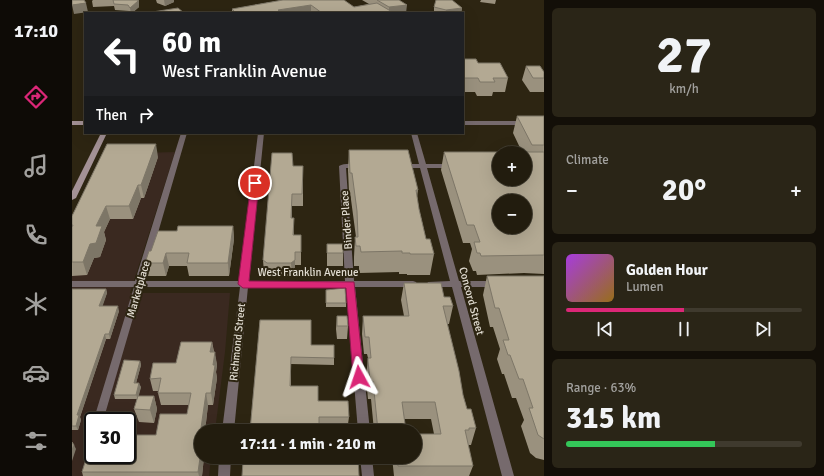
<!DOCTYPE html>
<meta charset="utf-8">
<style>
body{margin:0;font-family:Signika,sans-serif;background:#2a2517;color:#f1f3f6;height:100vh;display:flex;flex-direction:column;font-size:15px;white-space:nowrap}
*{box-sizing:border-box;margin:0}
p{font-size:13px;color:#a2a19e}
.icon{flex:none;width:22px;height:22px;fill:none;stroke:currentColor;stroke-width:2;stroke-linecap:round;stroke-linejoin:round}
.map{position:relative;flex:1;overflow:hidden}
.drawer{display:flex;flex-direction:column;gap:8px;padding:8px;background:#130f08;width:280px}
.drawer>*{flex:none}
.guide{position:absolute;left:12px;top:12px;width:380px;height:122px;border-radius:0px;box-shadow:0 4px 16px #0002,0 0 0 1px #3f3a2e;background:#202124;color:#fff;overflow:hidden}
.fabs{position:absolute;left:420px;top:146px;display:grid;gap:8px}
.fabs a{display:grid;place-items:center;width:40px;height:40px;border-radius:50%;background:#221c0e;box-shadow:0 4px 16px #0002,0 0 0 1px #3f3a2e;font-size:20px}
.speed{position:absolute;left:12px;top:412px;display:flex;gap:8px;font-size:20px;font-weight:700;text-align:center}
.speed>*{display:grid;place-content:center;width:52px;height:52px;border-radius:50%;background:#221c0e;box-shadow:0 4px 16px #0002,0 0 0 1px #3f3a2e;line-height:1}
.speed .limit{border:2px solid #111;border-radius:6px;background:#fff;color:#111}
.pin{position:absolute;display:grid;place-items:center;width:34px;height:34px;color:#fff;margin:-17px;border:2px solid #fff;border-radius:50%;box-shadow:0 1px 4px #0007}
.me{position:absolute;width:44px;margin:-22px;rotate:355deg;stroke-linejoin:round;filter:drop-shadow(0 0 3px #0008)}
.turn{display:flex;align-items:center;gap:14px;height:84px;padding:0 12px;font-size:18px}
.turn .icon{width:52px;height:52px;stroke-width:2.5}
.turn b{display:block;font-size:28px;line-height:34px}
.then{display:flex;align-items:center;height:38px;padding:0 12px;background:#0003;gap:8px;font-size:15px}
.big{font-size:30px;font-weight:800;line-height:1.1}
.drawer .card{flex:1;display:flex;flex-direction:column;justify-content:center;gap:6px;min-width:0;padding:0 14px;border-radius:6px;background:#2a2517}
.drawer .dial{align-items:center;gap:0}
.dial b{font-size:52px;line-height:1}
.song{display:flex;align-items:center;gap:12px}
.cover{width:48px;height:48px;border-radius:6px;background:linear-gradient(135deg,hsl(280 70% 55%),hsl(40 70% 35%))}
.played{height:4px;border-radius:2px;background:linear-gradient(90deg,#db2777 50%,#3f3a2e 50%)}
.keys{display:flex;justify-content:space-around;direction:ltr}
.heat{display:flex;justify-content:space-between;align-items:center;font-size:22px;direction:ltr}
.charge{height:6px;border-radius:3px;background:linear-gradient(90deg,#34c759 63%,#3f3a2e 0)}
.trip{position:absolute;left:122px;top:424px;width:228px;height:40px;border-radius:20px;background:#221c0e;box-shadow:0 4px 16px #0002,0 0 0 1px #3f3a2e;font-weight:800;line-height:40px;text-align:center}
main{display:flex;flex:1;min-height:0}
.dock{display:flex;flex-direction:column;width:72px;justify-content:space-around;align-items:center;background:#0e0b06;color:#a2a19e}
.dock .icon{width:28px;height:28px}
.dock .current{color:#db2777}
.dock b{font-size:18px;color:#f1f3f6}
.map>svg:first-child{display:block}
.commercial{fill:#3a2920;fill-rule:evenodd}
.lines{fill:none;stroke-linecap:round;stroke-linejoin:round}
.street{fill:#766a6d;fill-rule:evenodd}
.secondary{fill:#a39195;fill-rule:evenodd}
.wall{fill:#9a917e}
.shaded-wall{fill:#7d7667}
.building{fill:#b3a993;stroke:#7d7667;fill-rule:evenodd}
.route{fill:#db2777;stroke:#8e194d}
.labels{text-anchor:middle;stroke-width:4;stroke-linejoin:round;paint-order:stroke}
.street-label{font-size:11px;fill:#e1dcd1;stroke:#2d2512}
</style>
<main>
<nav class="dock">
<b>17:10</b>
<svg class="icon current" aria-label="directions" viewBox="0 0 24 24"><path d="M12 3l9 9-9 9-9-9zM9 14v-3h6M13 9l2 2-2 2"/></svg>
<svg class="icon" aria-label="music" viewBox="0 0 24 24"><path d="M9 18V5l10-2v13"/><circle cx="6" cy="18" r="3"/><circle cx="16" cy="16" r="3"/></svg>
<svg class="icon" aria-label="phone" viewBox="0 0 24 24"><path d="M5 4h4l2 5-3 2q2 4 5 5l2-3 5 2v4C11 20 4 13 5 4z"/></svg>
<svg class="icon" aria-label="climate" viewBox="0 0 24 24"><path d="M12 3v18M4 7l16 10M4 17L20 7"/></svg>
<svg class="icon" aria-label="car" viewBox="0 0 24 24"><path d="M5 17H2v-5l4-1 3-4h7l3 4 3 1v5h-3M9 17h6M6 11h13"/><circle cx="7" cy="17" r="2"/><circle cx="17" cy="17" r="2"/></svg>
<svg class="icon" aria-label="filters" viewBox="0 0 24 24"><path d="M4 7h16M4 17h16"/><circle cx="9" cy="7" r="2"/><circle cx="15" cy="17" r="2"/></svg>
</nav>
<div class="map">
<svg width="472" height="476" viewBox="0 0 472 476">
<rect width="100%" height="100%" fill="#2d2512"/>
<path class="commercial" d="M103,152L58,293H158L153,352L143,431H129V457H139L137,476H0V226L34,154ZM21,421H55V455H21Z"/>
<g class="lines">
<path class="street" d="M391,121H472V125H391Z
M109,133H115L72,281H168L186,133H192L177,281H273L267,166C272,163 284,163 289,166L286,168H274L282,281H341L344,282L345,284L344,286L341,287H283L298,431H286L274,287H176L162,431H150L168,287H70L31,421L21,422L62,287H0V281H63Z
M339,133H345L354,164H380L383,166L380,168H355L387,281H423L426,282L427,284L426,286L423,287H389L442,476H430L380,287H359L356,286L355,284L356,282L378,281L348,168H330L327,166L330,164H347Z
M147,457H159L158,476H146Z
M288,457H300L302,476H290Z"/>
<path class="secondary" d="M0,121H13V125H0Z
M29,133H35L4,198L0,200V191Z"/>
</g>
<path class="wall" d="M21,0H67V7L60,13H59L57,11L43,10L42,6L21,7L20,1Z
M84,0H102V2L93,6L85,3Z
M211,0L282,7L297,4L290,0H327L334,13H160V9Z
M409,0H424L423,4L408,2Z
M362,7L390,8L389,13H364L362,12Z
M391,59L406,63L436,78L433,92H421L420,96H405L403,92H391Z
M454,66L472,72V92H458L450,80Z
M445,116H472V274L452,273L405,275L404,271H401L397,261L400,249L398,243H391L369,170L372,152H450L441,133Z
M277,150L346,190L345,197L347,209L354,239L362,254L358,275H335V274H327V272L287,273V266H282V257L283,237H284L278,192H277L276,170Z
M86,157L72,198H69L61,219H38L32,232L34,240L28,257L22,258L15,275L0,276V216Z
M221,166H231V206H220V218L222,235H229V265H223V273L220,276H195L192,273L191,260Z
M161,226L162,239L157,276H117L115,266H97L94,276H76L73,263L79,251L105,231Z
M255,244L271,253V266H255Z
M415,276H472V460L464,458L458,453L449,426L452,420L444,398H440L432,374H430L425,359L428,349L421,327H418L411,295Z
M332,283L372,297L381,306L377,324H375L391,395L395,409L404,428L399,445H396L401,466L397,476H322L320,457H343L362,434L359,419H332L334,431H302L299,399H296L294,378L296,358L295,354H292L290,334L291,316H332L329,300Z
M0,289H34L35,293L30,306L47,311L38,339H34L8,417L9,420L6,430H0Z
M254,290L274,303V307H254Z
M265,316L276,326L275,339H265L264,329Z
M188,320L262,358V365L219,364V386L277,417L276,424H247L178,431Z
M140,342L145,365L144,372L145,378L141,405H136L133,431H129V457H132L130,476H11L10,472L84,435L115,414L117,405H89L86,393V391H81L78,379Z
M68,361L69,365L64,383L69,387L66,396H82L85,409L82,423L67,422L62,409L65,399H43L42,395Z"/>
<path class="shaded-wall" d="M66,0H67V7L60,13H59L58,8Z
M92,0H102V2L93,6Z
M14,3L16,12L2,14L0,5Z
M239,5V13H206V10Z
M335,5L334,13H317V7Z
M390,8L389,13H374V10Z
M84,144L86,157L72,198L69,185Z
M66,185L69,198L61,219L57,206Z
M220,194V206L219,231V218Z
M34,206L38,219L32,232L34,240L28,257L22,258L15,275L11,262L24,226Z
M161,226L162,239L157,276L156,263Z
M223,252V273L220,276L219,263Z
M94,253L97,266L94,276L91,263Z
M34,289L35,293L29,311L27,306Z
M46,306L47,311L38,339L37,334Z
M33,334L34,339L8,417L9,420L6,430L4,426L5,415Z
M140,342L142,354L138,352Z
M143,352L145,365L144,372L145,378L141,405L139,393L141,365Z
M68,361L69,365L63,387L62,383Z
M67,383L69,387L66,399L64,395Z
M134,393L136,405L133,431H129V428Z
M82,396L85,409L82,423L78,410Z
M2,445L4,449L0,461V450Z
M129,451V457H132L130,476H127L126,472Z"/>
<path class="building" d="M0,0H12L14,3L0,5Z
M41,0H66V1L58,8L56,5L42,4Z
M211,0H272L282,7L305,3L322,13H250L239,5L206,10L209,13H164L160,9Z
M305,0H327L335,5L317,7Z
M364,0H380L390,8L374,10L362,7Z
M106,8L112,13H74Z
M391,59H404L406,63H428L436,78H421L423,82H408L406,78H391Z
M454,66H468L472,72V78H461Z
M445,116H472V145H460Z
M35,144H84L69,185H66L57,206H34L24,226H30L24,243L18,244L11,262H0V227L1,225H0V216Z
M277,150H336L346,190H344L347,209L354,239H358L362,254H338V253H330V251L289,252L288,246H284L283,237H286L285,211L280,173H278Z
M372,152H472V255L409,256L408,253H405L402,242H408L402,225H395ZM427,153H453V179H427ZM427,201H453V227H427Z
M200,153H220L221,166H231L230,194H220L219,218H222L221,235H229V252H223V260L219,263H195L191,260Z
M106,226H161L156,263H115L117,253H94L91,263H73L77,251H79L86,231H105Z
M255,244H271V253H255Z
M415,276H472V439L466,435L457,408H461L451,379H447L438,355H436L431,340H437L427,308H423Z
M332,283H369L372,297H378L381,306H371L387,371L391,395L395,409H399L404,428H397V430H393L401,466H326L325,457H343V434H369L363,402H330L334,431H306L301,381H298L296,361V358H299L297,337H293L291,316H337Z
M273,288L274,303H254V290Z
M0,289H34L27,306H46L37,334H33L5,415H7L4,426H0Z
M265,316H275L276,326H265Z
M188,320H239V345H262V358L219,357L218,386H246V401H276L277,417H247V431H178Z
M109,342H140L138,352H143L141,365H143L139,393H134L129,428H132V431H129V451L126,472H10L21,436V455H55V435H84L88,414H115L119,393H86L89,378L78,379L81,363H104Z
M52,360L68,361L62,383H67L64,395H42Z
M66,396H82L78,410L62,409Z
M0,442L2,445L0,450Z
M176,457H286L287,476H170L171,461H176Z"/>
<path class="route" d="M183,180L187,183L177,281L282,282L292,377L291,380L287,382L283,380L281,377L274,288H171L166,284L179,183Z"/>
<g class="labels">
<g class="street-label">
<text transform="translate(274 220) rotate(-94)" y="4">Binder Place</text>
<text x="236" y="276">West Franklin Avenue</text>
<text transform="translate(66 289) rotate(-74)" y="4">Marketplace</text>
<text transform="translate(400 301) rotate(75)" y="4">Concord Street</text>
<text transform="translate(165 342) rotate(-84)" y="4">Richmond Street</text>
</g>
</g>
</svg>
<div class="fabs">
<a>+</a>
<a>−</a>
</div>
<div class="speed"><div class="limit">30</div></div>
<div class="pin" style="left:183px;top:183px;background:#d93025"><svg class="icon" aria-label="arrive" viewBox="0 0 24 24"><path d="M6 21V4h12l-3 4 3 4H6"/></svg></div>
<svg class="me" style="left:287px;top:377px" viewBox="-20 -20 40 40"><path d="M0-17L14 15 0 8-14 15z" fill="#db2777" stroke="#fff" stroke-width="4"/></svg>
<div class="trip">17:11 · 1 min · 210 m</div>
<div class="guide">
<div class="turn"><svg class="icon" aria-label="left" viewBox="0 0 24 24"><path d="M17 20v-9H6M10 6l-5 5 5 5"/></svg><div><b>60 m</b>West Franklin Avenue</div></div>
<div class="then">Then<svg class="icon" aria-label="right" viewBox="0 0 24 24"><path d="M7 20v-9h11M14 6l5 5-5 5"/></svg></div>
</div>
</div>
<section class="drawer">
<div class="card dial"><b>27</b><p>km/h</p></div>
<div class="card"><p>Climate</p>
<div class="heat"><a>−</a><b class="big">20°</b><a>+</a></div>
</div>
<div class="card">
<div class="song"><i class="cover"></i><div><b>Golden Hour</b><p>Lumen</p></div></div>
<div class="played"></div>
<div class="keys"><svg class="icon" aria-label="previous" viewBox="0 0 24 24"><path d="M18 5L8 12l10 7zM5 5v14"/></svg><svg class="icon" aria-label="pause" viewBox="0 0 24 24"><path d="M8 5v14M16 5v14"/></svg><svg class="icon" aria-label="next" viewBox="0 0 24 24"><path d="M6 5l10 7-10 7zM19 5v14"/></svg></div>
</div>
<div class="card"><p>Range · 63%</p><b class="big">315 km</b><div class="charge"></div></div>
</section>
</main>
